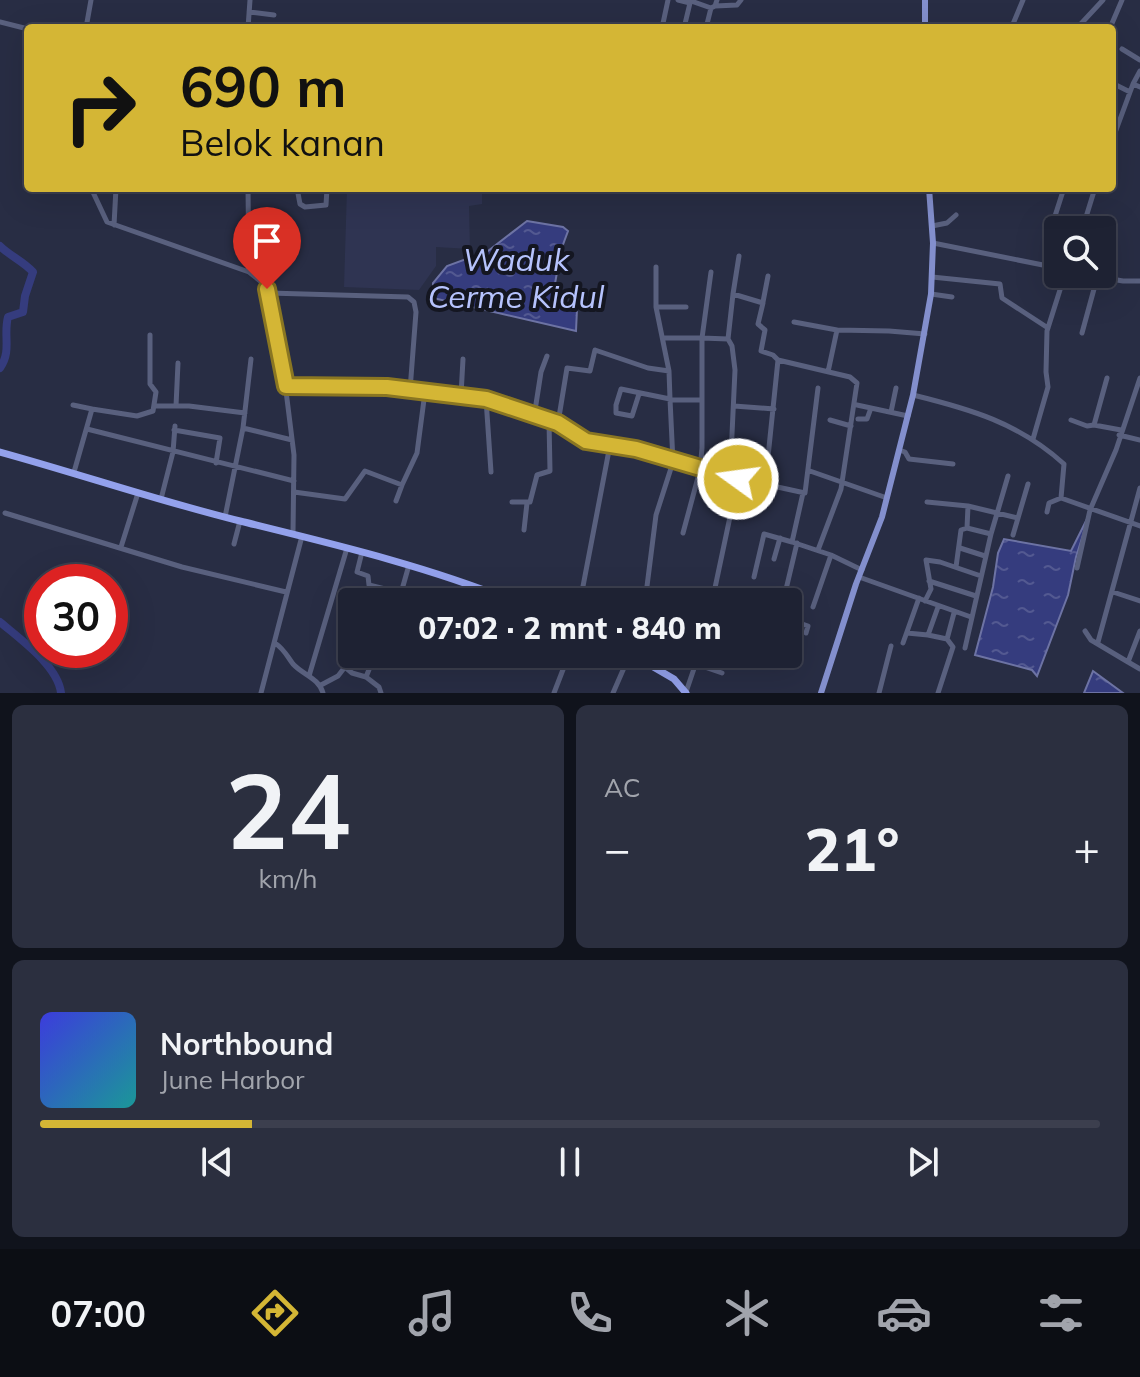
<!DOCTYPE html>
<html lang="id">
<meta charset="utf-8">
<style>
body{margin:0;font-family:Mulish,sans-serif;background:#2b2f3f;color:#f1f3f6;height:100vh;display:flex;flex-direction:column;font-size:30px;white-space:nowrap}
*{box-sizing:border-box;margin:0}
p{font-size:26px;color:#a1a4ac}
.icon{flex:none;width:44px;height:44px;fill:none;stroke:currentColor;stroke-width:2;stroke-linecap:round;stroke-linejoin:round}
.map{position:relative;height:693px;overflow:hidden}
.panel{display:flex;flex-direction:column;gap:12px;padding:12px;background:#10131c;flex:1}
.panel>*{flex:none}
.guide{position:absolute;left:24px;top:24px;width:1092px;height:168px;border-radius:8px;box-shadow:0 8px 32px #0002,0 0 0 2px #3c3f4e;background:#d4b635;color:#111;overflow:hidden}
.tools{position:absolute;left:1044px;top:216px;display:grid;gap:16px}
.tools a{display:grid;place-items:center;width:72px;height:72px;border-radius:8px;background:#1e2233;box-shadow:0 8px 32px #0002,0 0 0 2px #3c3f4e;font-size:40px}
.speed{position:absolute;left:24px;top:564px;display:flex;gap:16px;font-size:40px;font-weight:700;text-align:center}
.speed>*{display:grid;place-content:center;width:104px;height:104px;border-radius:50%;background:#1e2233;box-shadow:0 8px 32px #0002,0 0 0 2px #3c3f4e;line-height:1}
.speed .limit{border:12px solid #d22;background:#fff;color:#111}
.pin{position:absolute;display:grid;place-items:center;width:68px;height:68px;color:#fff;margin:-82px -34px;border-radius:50% 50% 50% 0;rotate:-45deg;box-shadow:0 0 8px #0007}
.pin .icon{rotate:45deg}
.me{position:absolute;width:88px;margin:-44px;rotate:284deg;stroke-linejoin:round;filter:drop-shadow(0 0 6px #0008)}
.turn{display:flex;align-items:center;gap:28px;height:168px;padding:0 24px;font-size:36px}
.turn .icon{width:104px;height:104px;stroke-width:2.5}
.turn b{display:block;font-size:56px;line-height:68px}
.big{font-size:60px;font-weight:800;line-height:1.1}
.panel .card{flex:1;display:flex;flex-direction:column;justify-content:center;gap:12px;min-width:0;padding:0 28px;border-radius:12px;background:#2b2f3f}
.panel .dial{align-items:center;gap:0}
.dial b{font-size:104px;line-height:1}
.song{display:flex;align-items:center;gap:24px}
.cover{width:96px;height:96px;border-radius:12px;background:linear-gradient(135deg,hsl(240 70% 55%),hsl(180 70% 35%))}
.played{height:8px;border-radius:4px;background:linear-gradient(90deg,#d4b635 20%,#3c3f4e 20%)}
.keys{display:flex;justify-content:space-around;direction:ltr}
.heat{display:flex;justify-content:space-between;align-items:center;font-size:44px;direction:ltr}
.panel .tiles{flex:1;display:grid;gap:12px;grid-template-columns:1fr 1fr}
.card:last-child{grid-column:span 2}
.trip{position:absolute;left:338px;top:588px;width:464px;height:80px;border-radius:8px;background:#1e2233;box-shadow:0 8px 32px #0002,0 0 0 2px #3c3f4e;font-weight:800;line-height:80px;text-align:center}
.tab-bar{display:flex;height:128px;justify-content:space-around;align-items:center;background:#0c0e14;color:#a1a4ac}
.tab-bar .icon{width:56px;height:56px}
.tab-bar .current{color:#d4b635}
.tab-bar b{font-size:36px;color:#f1f3f6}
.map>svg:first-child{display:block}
.built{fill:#2f3452}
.water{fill:url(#water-ripples);stroke:#6d73a4;stroke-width:2}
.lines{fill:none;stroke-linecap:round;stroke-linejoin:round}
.river{stroke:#353c7e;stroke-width:8}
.minor{stroke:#59607e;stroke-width:5}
.major{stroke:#838fcd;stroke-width:6}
.highway{stroke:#93a1ec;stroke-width:7}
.route-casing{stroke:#8a7622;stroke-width:20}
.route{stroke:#d4b635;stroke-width:14}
.labels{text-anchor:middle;stroke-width:8;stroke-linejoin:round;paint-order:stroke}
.water-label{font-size:32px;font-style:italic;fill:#b6c3fd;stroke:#141621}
</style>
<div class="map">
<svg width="1140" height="693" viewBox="0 0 1140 693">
<defs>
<pattern id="water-ripples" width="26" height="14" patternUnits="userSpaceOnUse" patternTransform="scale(2)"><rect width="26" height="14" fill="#353c7e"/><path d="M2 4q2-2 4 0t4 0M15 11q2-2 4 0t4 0" fill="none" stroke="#535991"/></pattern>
</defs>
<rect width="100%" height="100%" fill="#282d44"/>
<path class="built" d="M347,188H482V204L469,206L470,249L436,247V266L419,290L344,287Z"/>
<path class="water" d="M527,221L563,227L568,231L561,250L551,306L577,309L576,331L433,298V283L447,266L488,251Z
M1090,513L1076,557L1068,595L1037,676L1032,670L975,655L993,587L998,553L1004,539L1071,551Z
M1093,671L1123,693H1084Z"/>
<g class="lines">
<path class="river" d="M0,246C10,256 23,261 33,272L25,296L23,312L8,317C3,335 12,351 0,368
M0,622C20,639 58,666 61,693"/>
<path class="minor" d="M678,0L690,3L684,28
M691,1L711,8L715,6L717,0
M715,6L737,5L741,0
M249,12L274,15
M0,22L28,29
M1017,26L1013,24L1023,0
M86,28L91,0
M248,28L250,0
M662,28L668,0
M706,28L711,8
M762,28V27
M789,28L803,25L811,28
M1077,28L1103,0
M1110,28L1122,0
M1122,49L1140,60
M1112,83L1130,92
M1133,84L1140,87
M1112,141L1133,84L1140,71
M91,188L107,222L249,272L264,284L269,293L283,367L294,455L293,533
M248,188L249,272
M297,188L300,204L305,207L326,205L327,188
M1055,216L1064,188
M114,225L116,188
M932,226L947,223L956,215
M1082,230L1095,188
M933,243L1058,268
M711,272L702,338L728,339
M1082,274L1123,281H1140
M932,277L1000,284L1002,298L1048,328
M269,293L408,297L414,302L416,312L410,390
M733,294L739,256
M931,294L952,297
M763,302L768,276
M656,307H686
M794,322L837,330L828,372
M837,330L889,331L925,334
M1082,333L1097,278
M664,338H702V448L700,470L683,533
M778,360L850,377L857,383L841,489L818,550
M286,386L387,387L486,399L558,423L586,441L636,449L700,470L805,493L818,388
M639,394L632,416L616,413V405L621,389L670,399L669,371
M461,395L463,359
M913,395C970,409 1019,423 1064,464L1061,498L1140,526
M486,399L491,472
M670,400H702
M73,405L92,409
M857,405L908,416
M155,406H189L245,413
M176,406L178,363
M734,406L774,409
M891,412L896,388
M534,417L541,372L547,356
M858,419H867L871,408
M830,420L851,426
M1071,420L1087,426L1094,425L1121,430
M558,423L567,368L590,371L595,350L648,368L669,371L656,307V267
M1094,425L1107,378
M243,428L292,440
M87,429L294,481
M174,430L220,438L216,463
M1119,435L1140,440
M1033,439L1048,387L1046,372L1047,331L1065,274
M899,450L905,452L909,459L953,464
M810,471L887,498
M74,472L92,409L137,416L153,411L156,392L150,384V335
M730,477L735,370L732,346L728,339L733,294L763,303L758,324L765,330L761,351L773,355L778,360L765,486
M294,492L345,499L365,471L402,485L417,453L425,392
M803,493L792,542L831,555L862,570
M161,499L173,452L175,426
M396,501L402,485
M512,502H530L537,475L550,471L549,421
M927,502L968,506L967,528L961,530L956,567
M968,506L1018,518
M1047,512L1049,503L1061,498
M5,513L182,567L286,592
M225,517L243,428L251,359
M524,530L527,503
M991,534L1008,476
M1013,535L1028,484
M234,544L240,521
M121,547L138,493
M960,548L985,556
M362,552L357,572L368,576L369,585L401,593L409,565
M774,559L780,538
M1077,568L1090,510L1116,450L1140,378
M754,577L764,534L792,542
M859,577L971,617
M929,581L976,596
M1113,592L1140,601
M925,601L931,589L926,560L940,562L981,576
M580,602L610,445
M645,602L656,515L673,462L670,399
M712,602L738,479
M783,602L797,543
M813,607L831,555
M938,607L928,635L947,639
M788,619L808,626L806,633
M1085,631L1091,640L1128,662
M1140,631L1128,662L1140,669
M907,633L928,635
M1098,642L1140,488
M275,643C284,649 287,656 293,664C303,675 319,678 323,693
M903,643L919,598
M965,648L991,534L967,528
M696,664L722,673
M345,667L352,673L366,677L374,657
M309,676L347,548
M366,677L379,687L381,693
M321,685L338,676L355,654
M686,692L699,654
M261,693L302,536
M554,693L569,654
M613,693L630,654
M879,693L891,646
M938,693L953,647L947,639L954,613"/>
<path class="major" d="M925,0V28
M821,693L856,584L882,517L913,395L931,294L933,243L929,188"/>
<path class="highway" d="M0,452C80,474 159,501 240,521C333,544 427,566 515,602
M631,654L674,679L686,693"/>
</g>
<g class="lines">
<defs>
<path id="route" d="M267,289L286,386L387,387L486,399L558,423L586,441L636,449L738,479"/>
</defs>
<use href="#route" class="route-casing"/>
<use href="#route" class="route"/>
</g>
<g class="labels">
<g class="water-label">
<text x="516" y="271">Waduk<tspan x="516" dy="37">Cerme Kidul</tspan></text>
</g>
</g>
</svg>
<div class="tools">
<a><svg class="icon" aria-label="search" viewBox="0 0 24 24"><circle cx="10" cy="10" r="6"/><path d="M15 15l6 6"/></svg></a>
</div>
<div class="speed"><div class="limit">30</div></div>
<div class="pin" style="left:267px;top:289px;background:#d93025"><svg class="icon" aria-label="arrive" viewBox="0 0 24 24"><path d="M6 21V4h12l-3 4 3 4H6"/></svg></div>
<svg class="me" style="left:738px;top:479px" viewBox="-20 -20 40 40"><circle r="17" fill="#d4b635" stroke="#fff" stroke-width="3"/><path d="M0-11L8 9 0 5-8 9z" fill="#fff"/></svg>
<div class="trip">07:02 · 2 mnt · 840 m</div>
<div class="guide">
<div class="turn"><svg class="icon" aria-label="right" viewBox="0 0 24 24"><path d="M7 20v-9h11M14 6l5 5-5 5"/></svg><div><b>690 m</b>Belok kanan</div></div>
</div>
</div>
<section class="panel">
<div class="tiles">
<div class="card dial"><b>24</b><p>km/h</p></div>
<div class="card"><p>AC</p>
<div class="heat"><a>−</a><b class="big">21°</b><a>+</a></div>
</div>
<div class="card">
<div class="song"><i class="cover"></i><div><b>Northbound</b><p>June Harbor</p></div></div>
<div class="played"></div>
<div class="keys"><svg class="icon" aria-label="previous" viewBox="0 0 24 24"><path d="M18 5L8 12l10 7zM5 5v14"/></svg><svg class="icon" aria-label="pause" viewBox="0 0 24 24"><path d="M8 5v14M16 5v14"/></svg><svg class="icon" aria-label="next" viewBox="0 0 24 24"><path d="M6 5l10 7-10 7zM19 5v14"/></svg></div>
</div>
</div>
</section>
<nav class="tab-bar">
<b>07:00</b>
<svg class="icon current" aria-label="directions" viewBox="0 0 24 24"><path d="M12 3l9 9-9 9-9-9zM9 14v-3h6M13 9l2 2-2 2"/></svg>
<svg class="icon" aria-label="music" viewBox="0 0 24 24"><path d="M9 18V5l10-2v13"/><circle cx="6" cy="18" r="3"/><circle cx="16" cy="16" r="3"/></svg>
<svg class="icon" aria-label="phone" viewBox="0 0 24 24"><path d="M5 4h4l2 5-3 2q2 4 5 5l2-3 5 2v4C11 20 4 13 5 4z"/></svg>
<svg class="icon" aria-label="climate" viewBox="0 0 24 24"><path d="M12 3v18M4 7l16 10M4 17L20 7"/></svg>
<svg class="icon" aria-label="car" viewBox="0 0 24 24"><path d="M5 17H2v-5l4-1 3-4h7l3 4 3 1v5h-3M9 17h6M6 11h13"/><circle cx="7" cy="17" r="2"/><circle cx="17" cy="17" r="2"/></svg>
<svg class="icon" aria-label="filters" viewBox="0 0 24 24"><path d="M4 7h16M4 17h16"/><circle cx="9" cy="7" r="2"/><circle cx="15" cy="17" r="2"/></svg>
</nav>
